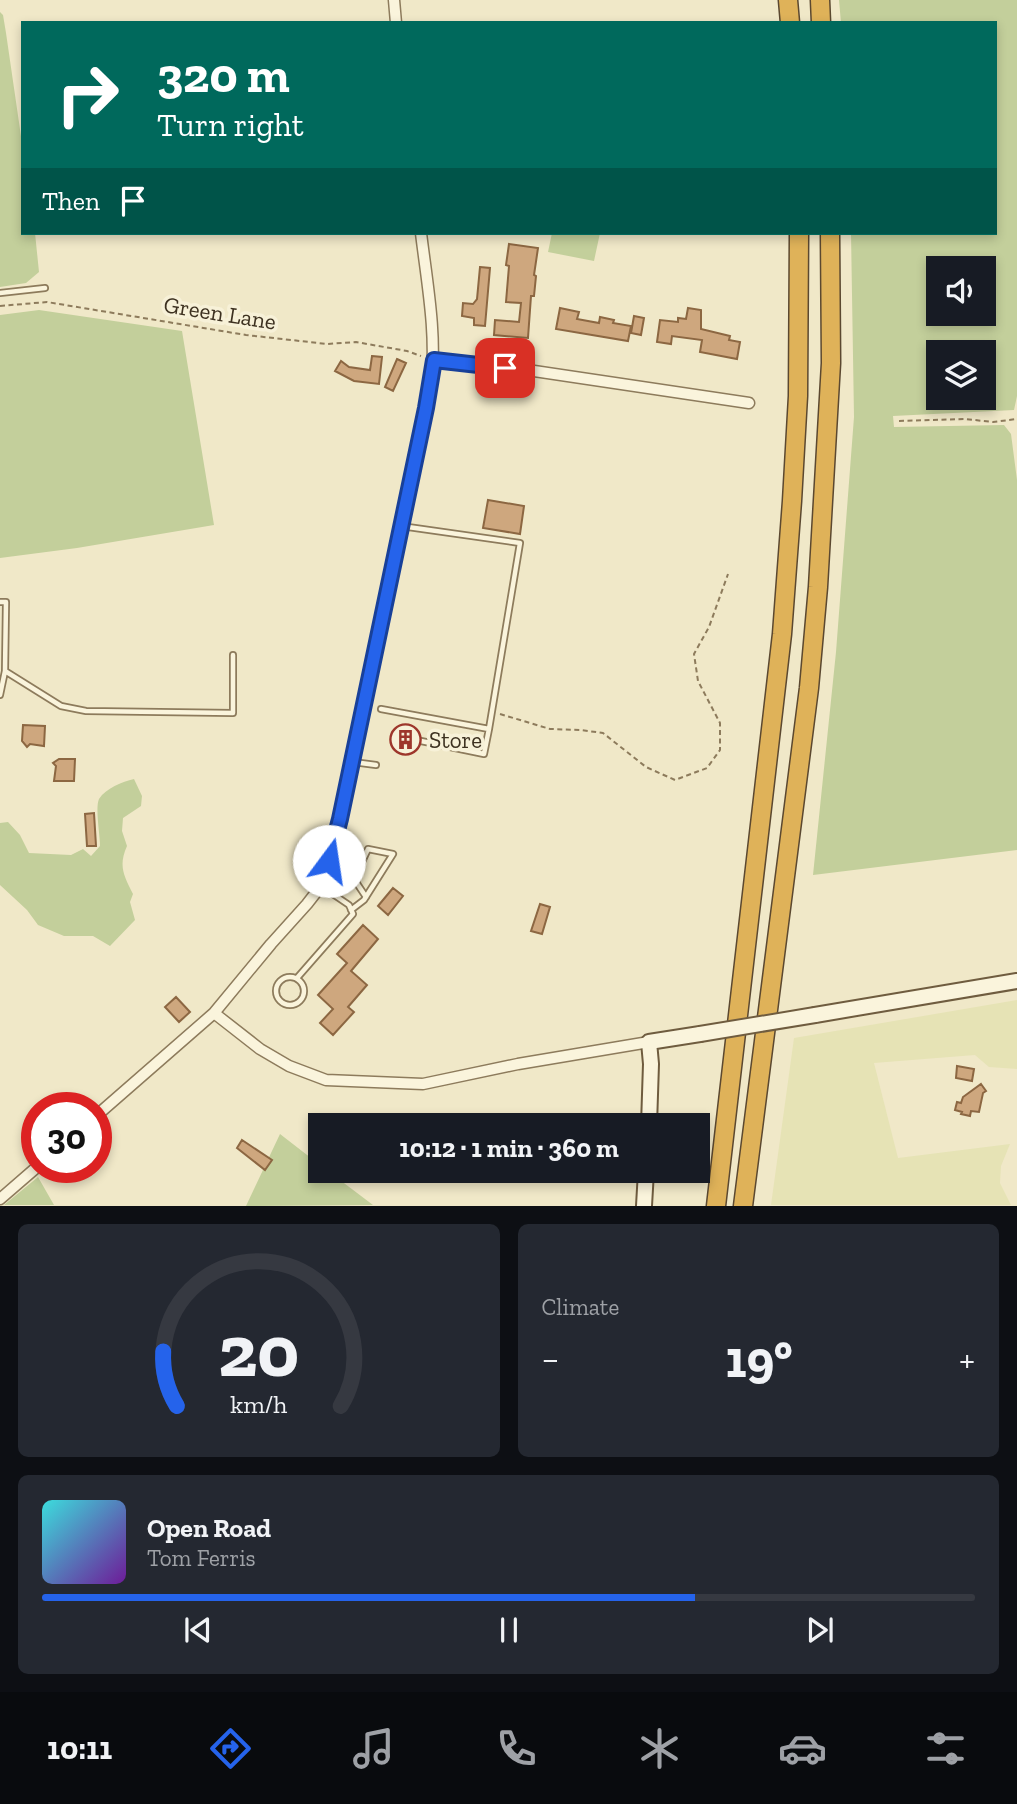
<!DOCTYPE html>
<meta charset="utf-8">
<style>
body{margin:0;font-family:"Zilla Slab",serif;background:#242831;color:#f1f3f6;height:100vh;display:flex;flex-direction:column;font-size:26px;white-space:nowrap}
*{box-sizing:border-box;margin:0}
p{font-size:23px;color:#9ea1a6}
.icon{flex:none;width:38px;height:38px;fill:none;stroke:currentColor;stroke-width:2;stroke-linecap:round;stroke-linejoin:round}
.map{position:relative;height:1206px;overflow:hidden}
.side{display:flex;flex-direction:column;gap:18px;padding:18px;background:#0d0f14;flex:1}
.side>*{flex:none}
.guide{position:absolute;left:21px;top:21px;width:976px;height:214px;border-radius:0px;box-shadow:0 4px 10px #0003;background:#00695c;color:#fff;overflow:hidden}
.fabs{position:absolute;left:926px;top:256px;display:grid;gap:14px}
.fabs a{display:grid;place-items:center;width:70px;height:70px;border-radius:0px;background:#171b24;box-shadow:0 4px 10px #0003;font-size:35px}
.speed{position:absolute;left:21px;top:1092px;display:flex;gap:14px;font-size:35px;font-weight:700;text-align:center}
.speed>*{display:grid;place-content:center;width:91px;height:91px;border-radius:50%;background:#171b24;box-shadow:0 4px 10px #0003;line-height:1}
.speed .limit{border:10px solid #d22;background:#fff;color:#111}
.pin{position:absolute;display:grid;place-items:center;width:60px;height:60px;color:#fff;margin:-30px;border-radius:14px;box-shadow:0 4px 10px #0006}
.me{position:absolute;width:77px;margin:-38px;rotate:14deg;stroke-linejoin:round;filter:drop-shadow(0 0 5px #0008)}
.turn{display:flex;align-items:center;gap:24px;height:147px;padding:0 21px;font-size:32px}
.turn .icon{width:91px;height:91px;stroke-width:2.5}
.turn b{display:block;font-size:49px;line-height:60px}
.then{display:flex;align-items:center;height:66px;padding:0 21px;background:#0003;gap:14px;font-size:26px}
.big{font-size:52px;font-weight:700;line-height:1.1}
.side .tile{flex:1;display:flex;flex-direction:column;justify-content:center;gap:10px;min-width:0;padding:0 24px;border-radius:10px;background:#242831}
.side .dial{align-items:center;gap:0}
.dial svg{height:182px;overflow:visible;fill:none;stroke:#363941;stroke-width:7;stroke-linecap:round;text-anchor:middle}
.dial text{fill:#f1f3f6;stroke:none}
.song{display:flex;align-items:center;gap:21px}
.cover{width:84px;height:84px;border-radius:10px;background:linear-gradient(135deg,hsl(180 70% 55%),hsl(280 70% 35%))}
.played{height:7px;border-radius:4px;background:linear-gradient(90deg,#2563eb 70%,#363941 70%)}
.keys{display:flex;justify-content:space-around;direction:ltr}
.heat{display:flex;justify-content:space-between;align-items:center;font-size:38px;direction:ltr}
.side .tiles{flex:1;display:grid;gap:18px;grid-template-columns:1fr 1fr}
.tile:last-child{grid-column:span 2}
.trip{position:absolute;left:308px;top:1113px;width:402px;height:70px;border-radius:0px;background:#171b24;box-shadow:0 4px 10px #0003;font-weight:700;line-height:70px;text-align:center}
.menu{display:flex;height:112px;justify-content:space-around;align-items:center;background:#090b0e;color:#9ea1a6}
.menu .icon{width:49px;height:49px}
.menu .active{color:#2563eb}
.menu b{font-size:32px;color:#f1f3f6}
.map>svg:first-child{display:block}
.farmland{fill:#e6e3b5}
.green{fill:#c3cf9b;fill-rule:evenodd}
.building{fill:#cea77e;stroke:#8c6742;stroke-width:2}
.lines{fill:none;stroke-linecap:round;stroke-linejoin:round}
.lane-casing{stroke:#8d7b5c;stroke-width:8}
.street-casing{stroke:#8d7b5c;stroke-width:13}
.secondary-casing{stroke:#6f5c3f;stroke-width:18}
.highway-casing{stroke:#5b4830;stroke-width:21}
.path{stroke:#8d7b5c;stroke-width:2;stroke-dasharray:5 3.5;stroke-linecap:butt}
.lane{stroke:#faf4dc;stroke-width:4.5}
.street{stroke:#faf4dc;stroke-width:10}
.secondary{stroke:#faf4dc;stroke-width:14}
.highway{stroke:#dfb259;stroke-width:18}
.secondary-bridge-casing{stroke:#6f5c3f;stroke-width:18;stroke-linecap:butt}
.secondary-bridge{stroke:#faf4dc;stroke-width:14}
.route-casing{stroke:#184099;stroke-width:18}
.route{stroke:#2563eb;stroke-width:12}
.labels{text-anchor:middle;stroke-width:7;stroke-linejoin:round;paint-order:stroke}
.street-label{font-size:23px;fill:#3d3120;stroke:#f7f1d8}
.poi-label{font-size:23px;fill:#3d3120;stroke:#f7f1d8;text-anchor:start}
</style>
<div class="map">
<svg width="1017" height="1206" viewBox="0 0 1017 1206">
<rect width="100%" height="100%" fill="#f0e8c8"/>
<path class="farmland" d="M1017,1000V1069L989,1067L975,1055L874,1063L898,1158L1010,1144L1001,1166L1000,1183L1011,1205H771L794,1038Z"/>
<path class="green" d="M839,0H1017V396L1014,410L893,416L894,427L1004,425L1011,434L1017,480V850L813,875L836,652L854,417L851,233H996V23H841ZM938,268H984V313H938ZM938,352H984V397H938Z
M0,12L3,15L6,33L23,150V233H35L39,272L26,283L0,287Z
M552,233H600L594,261L548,252Z
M39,310L182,331L214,525L77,548L0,558V315Z
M134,779L142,796L141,806L123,818L122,831L127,846C118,866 124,876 133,894L130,902L135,920L110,946L93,936H64L38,925L27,910L0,885V823L8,822L20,835L29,853L71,855L83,849L91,856L100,846C100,835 95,808 99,799C106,788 122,782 134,779Z
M280,1134L320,1165V1171H328L373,1205L246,1206Z
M38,1177L54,1205H4Z"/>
<path class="building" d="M509,244L538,248L534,275L536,276L534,296H531L528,338L494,335L495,320L519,322L521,303L506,302L509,266L506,265Z
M480,267L490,268L485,326L474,325V318L462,316L463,303L473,304L477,299Z
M560,308L579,312L577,319L599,323L600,317L614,320L613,323L631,326L628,341L556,329Z
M688,308L701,310V329L730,336L729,340L740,342L737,359L700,352L702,340L672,336L671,344L657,342L660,320L678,322V318L686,319Z
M634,316L644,318L641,335L631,333Z
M372,356L382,357L379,384L354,381L335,371L341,361L349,367L370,370Z
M397,359L406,363L393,391L385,387Z
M488,500L524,506L520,534L483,528Z
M23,725L45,726L44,746L30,744L27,747L22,741Z
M397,729L417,731L415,750L395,748Z
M59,759H75L74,781H54L56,766L53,763Z
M94,813L96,846H87L85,814Z
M393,888L403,896L388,915L378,906Z
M540,904L550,907L542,934L531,931Z
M363,925L378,939L351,971L367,985L348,1007L354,1012L333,1035L320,1023L333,1009L318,995L347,963L337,954Z
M176,997L190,1012L179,1022L165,1007Z
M957,1066L974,1069L972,1081L956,1078Z
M981,1084L986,1091L983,1093L979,1112L971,1111L970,1116L961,1114L962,1112L955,1110L957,1102L961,1103L963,1097Z
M242,1140L272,1160L265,1170L237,1148Z"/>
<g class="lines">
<defs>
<path id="lane" d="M0,293L45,288
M0,602H6L5,671
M0,695L5,671L61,706L86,711L233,713V655
M381,709L489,729L520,543L401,526
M421,741L484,754L489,729
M353,762L376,765
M351,910L364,900L393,854L368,849L354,879L366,897
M276 991a14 14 0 1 1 28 0a14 14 0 1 1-28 0Z
M297,978L353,914L349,905L321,886"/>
<path id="street" d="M394,0L396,23
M434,360L514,368L749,403
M214,1013L260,1049L289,1066L326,1080L423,1084L518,1064L649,1042
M96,1116L214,1013L271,944L307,904L321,886L340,819L431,385C437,334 427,283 421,233
M0,1199L37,1167"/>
<path id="secondary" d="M815,1015L1017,981
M649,1125L651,1064L649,1042L700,1034
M644,1206L646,1171"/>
<path id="highway" d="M788,0L790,23
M820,0L821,23
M716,1206L782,634L792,501L798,396L799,233
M743,1206L809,688L818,587L831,363L830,233"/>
</defs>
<use href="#lane" class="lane-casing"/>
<use href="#street" class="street-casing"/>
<use href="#secondary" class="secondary-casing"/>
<use href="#highway" class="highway-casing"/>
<path class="path" d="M0,306L47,302L246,335L327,344L356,342L407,351L421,356
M899,421L965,419L993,422L1017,419
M500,714L550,729L581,730L603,733L646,767L675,780L707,768L720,750V723L698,681L694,654L709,627L728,574"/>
<use href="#lane" class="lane"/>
<use href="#street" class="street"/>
<use href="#secondary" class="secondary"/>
<use href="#highway" class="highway"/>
<defs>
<path id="secondary-bridge" d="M700,1034L815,1015"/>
</defs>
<use href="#secondary-bridge" class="secondary-bridge-casing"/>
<use href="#secondary-bridge" class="secondary-bridge"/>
</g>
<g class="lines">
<defs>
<path id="route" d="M329,861L340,819L426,408L434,360L505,368"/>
</defs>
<use href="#route" class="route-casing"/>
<use href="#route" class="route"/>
</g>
<defs>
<symbol id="building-ring" viewBox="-11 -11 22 22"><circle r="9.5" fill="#f7f1d8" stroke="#9d362b" stroke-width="1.5"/><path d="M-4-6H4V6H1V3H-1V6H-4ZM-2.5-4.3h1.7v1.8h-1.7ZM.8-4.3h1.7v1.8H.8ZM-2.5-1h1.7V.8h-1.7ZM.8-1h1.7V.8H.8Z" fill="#9d362b"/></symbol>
</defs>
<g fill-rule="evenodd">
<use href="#building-ring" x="388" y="722" width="35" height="35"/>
</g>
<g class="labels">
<g class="street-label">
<text transform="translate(220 313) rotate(9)" y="8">Green Lane</text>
</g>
<g class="poi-label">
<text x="429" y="748">Store</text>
</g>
</g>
</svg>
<div class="fabs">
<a><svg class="icon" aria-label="sound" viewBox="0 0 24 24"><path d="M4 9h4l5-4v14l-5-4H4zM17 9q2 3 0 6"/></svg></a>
<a><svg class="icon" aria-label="layers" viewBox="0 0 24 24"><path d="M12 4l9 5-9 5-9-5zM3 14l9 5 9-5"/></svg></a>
</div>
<div class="speed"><div class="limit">30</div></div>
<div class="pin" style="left:505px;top:368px;background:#d93025"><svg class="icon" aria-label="arrive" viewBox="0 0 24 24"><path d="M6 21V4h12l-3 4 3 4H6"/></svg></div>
<svg class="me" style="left:329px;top:861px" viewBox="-20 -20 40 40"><circle r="19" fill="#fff"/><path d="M0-13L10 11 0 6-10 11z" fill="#2563eb"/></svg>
<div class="trip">10:12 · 1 min · 360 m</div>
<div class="guide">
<div class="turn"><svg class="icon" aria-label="right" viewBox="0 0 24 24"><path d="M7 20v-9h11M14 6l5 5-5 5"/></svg><div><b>320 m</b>Turn right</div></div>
<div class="then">Then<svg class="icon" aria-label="arrive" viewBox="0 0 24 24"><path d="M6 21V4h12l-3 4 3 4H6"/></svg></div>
</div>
</div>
<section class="side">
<div class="tiles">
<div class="tile dial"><svg viewBox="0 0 100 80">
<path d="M14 69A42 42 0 1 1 86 69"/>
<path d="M14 69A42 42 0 0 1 8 45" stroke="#2563eb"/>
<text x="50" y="56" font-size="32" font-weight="700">20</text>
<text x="50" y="72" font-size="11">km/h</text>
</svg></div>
<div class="tile"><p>Climate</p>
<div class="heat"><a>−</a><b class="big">19°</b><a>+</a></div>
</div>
<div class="tile">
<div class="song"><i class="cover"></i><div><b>Open Road</b><p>Tom Ferris</p></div></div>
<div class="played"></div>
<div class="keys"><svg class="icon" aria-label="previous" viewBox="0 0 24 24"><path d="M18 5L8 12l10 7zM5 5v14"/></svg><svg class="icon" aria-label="pause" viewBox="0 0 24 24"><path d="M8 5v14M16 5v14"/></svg><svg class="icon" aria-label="next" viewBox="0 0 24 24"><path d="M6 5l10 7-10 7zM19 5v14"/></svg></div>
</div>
</div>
</section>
<nav class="menu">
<b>10:11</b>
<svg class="icon active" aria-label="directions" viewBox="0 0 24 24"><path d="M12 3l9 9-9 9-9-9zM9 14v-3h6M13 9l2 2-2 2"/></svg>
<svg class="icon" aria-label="music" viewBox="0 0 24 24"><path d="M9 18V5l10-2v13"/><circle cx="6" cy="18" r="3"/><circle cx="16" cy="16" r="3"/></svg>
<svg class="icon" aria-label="phone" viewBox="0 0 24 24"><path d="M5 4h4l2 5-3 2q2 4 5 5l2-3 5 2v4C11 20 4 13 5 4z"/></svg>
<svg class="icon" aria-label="climate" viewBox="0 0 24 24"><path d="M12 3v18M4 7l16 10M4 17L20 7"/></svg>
<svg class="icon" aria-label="car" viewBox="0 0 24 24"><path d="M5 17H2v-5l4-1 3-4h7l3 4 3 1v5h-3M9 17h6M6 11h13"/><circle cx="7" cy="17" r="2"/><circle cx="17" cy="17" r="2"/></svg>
<svg class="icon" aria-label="filters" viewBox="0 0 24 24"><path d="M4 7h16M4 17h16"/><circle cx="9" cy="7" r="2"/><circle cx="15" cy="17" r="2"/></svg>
</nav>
